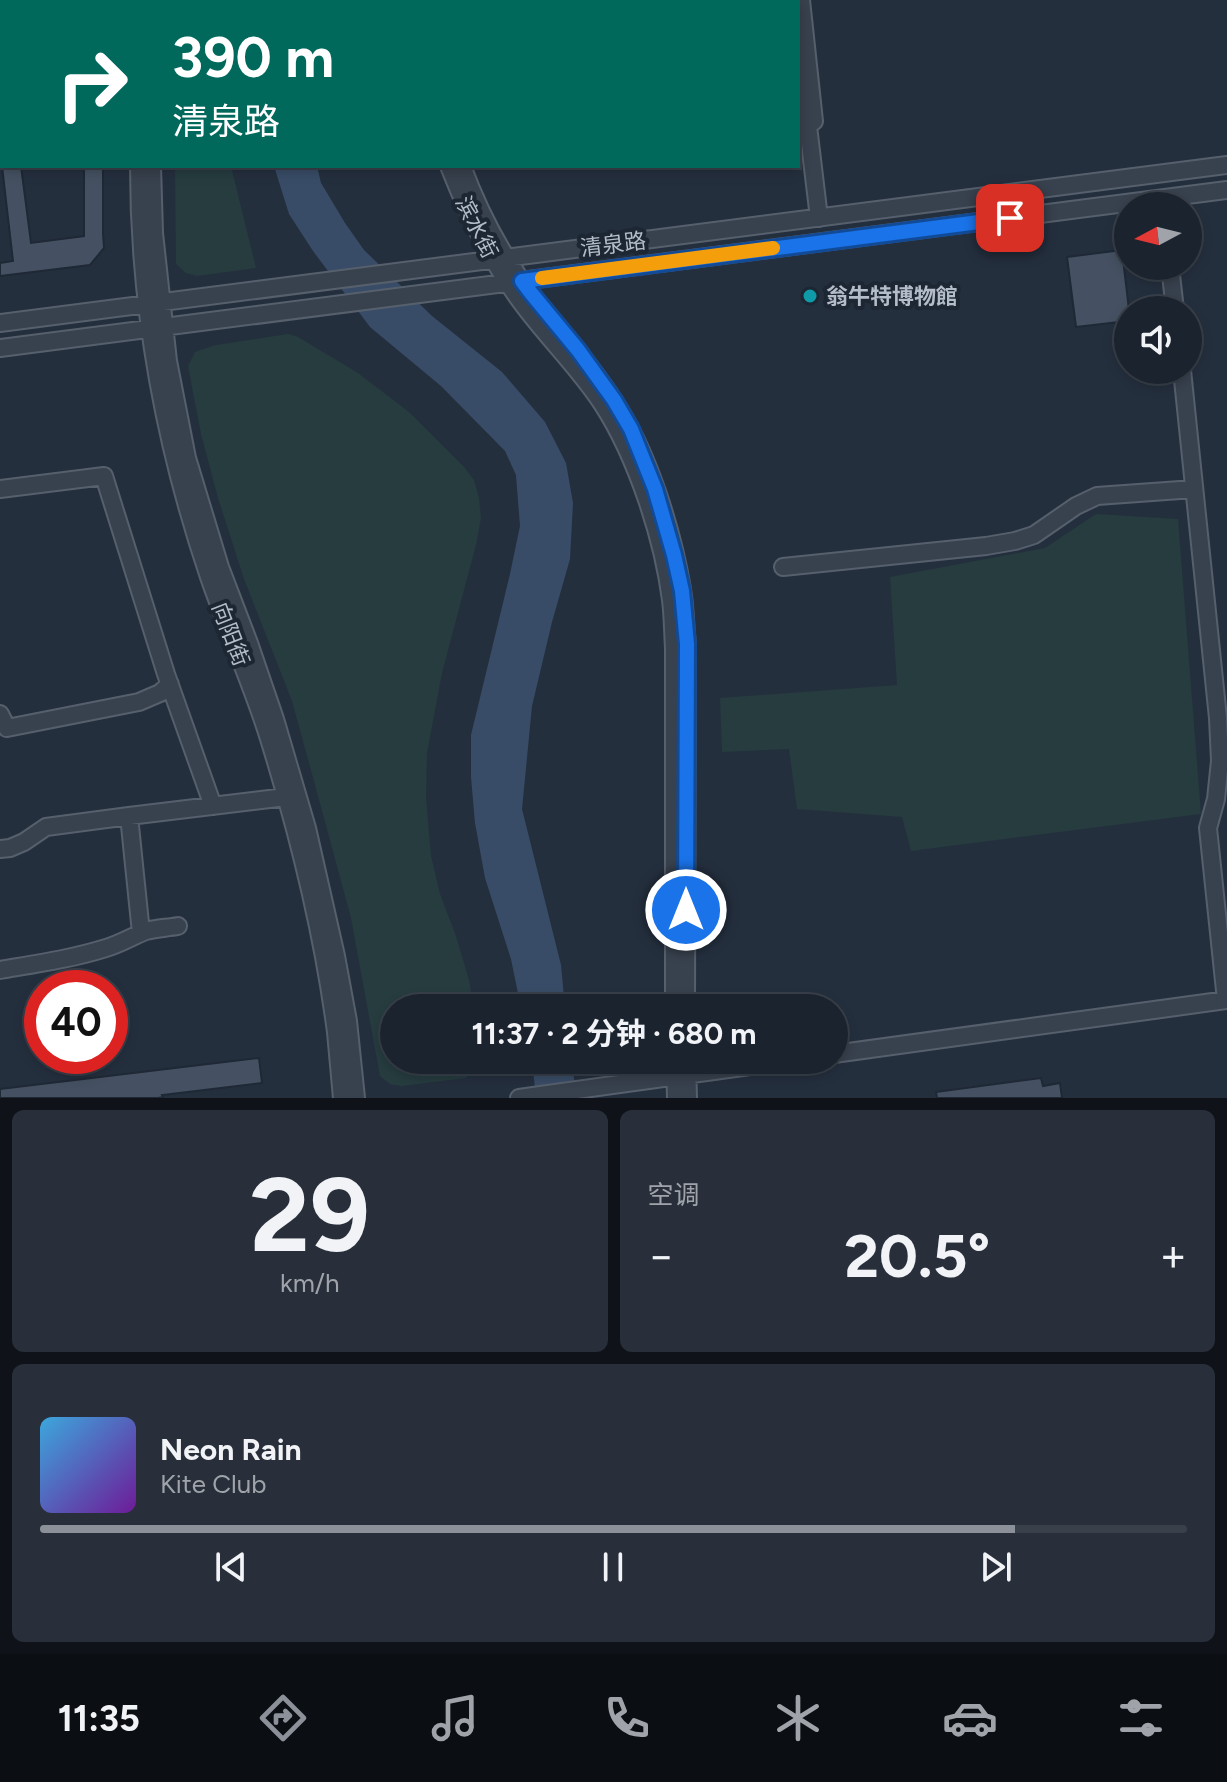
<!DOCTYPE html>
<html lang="zh">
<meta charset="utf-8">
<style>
body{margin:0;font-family:Figtree,"Noto Sans SC",sans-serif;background:#282f3a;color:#f1f3f6;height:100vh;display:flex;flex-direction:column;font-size:30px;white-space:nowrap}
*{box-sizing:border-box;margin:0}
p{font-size:26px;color:#a0a4aa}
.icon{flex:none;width:44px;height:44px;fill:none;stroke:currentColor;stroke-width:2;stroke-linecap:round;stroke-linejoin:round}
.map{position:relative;height:1098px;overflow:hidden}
.side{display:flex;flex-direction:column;gap:12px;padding:12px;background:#0f1319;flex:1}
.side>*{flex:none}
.banner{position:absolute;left:0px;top:0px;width:800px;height:168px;box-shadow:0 4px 12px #0003,0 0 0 2px #39404a;background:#00695c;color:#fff;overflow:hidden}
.needle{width:52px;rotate:263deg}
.controls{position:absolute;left:1114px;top:192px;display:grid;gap:16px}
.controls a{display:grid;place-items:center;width:88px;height:88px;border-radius:50%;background:#1b232e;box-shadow:0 4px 12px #0003,0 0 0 2px #39404a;font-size:40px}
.speed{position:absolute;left:24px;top:970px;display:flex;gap:16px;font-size:40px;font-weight:700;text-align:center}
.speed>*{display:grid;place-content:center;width:104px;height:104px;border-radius:50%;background:#1b232e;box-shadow:0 4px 12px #0003,0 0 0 2px #39404a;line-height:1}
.speed .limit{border:12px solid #d22;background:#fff;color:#111}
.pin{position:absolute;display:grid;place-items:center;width:68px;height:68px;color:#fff;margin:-34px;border-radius:16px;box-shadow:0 4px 12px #0006}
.me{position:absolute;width:88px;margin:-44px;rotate:0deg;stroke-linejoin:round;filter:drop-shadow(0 0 6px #0008)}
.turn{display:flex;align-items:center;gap:28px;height:168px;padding:0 40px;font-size:36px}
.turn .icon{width:104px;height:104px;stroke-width:2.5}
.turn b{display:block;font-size:56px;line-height:68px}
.big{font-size:60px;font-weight:700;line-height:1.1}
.side .widget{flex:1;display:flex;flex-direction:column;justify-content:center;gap:12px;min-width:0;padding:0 28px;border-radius:12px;background:#282f3a}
.side .dial{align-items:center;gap:0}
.dial b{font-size:104px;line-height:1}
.song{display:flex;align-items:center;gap:24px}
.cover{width:96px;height:96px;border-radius:12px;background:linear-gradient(135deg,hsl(200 70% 55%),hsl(280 70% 35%))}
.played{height:8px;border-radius:4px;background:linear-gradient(90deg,#8c9099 85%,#39404a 85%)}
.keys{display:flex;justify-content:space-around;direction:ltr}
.heat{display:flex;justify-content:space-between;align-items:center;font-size:44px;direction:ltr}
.side .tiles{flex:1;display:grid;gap:12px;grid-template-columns:1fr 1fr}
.widget:last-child{grid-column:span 2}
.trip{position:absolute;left:380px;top:994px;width:468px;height:80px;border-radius:40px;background:#1b232e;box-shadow:0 4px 12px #0003,0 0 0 2px #39404a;font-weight:700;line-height:80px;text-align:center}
.menu{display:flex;height:128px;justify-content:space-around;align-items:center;background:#0b0e12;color:#a0a4aa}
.menu .icon{width:56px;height:56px}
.menu .current{color:#8c9099}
.menu b{font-size:36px;color:#f1f3f6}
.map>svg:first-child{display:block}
.green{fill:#263c3f}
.water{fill:#394c67}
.building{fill:#455162;stroke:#1f2835;stroke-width:2}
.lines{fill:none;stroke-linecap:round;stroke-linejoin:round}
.minor-casing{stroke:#565f6c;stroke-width:20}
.minor{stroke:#38414e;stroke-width:16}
.route-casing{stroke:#114b97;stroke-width:20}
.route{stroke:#1a73e8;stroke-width:14}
.slow{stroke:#f59e0b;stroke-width:14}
.culture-dot{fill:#0f9aa8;stroke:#1d2633;stroke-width:3}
.labels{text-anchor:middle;stroke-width:8;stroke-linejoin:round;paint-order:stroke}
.street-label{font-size:22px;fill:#b4bcc9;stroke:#1d2633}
.poi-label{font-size:22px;font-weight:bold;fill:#b4bcc9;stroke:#1d2633;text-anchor:start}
</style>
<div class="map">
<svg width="1227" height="1098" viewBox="0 0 1227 1098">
<rect width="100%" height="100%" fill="#242f3e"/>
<path class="green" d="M175,166H231L256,268L197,276L186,273L176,264Z
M288,334L298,337L358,373L409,412L465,468L474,480L479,498L481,518L476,545L442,673L427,753L426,797L431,856L440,894L456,936L469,980L474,1008H394V1060H479L478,1064L466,1078L402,1086L390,1084L380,1076L351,918L315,785L292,701L244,579L218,498L201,434L188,366L195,352L216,345Z
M1096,514L1178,519L1201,814L911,851L902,817L797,809L789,749L722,752L720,698L897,685L890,577L1045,548Z"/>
<path class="water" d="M274,166H317L321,183L345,223L364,250L432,316L502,372L545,422L566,463L573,503L570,559L552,622L532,706L522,809L561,965L565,1008H521L511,959L485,878L475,823L471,777V735L510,574L520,526L516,475L505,451L441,386L370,327L313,251L289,214Z
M532,1060H571L577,1096L536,1098Z"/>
<path class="building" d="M2,166H21L31,243L84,236V166H103V234L104,248L90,265L0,276V263L13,261Z
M1122,250L1129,310L1128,321L1076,327L1067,257Z
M259,1058L262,1083L162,1095L163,1097L158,1098H0V1089Z
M1041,1078L1043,1086L1060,1083L1062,1098H937L936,1092Z"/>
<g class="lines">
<defs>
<path id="minor" d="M789,0V2
M801,0L814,121L808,126
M146,2L147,0
M158,2V0
M416,2V0
M429,2V0
M798,84L802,122L808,126L819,218
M139,166C139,306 164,444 209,577C228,632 253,686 270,742C299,836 323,933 336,1032C338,1054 340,1076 342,1098
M152,166L154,233L168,361L187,458L220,567L249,643L275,719L307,828L336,956L348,1021L356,1098
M449,166C467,212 488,255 516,295C543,334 578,366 603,405C637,458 663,538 671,600C673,616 673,632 674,648V1008
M462,166C479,212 502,256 532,295C559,330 590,363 614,401C648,452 672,529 682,589C685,607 685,626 687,644L686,1008
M1170,266L1175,310
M0,323L1227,165
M0,348L1227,190
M1182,370L1218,718L1220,761L1216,799L1208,828L1226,1000
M0,489L104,476L166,674L213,806
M783,567L986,546L1015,541L1034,535L1076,506L1097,496L1194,489
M0,714L7,728L139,702L160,693L170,684
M0,849L10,848L24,842L46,827L129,816
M141,933L129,816L286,797
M0,970C35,964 71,959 106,948C120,944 133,936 146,931C156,928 167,928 178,926
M834,1054L1227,1000
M675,1060L676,1098
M687,1060L688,1098
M519,1098L794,1060"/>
</defs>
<use href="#minor" class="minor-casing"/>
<use href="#minor" class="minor"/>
</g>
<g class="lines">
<defs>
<path id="route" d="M686,910L687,644L682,591L674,555L655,489L631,429L614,400L578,350L531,293L522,281L1010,218"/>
</defs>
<use href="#route" class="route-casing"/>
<use href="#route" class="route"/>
<path class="slow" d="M542,278L773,248"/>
</g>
<circle class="culture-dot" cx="810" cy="296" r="8"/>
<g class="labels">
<g class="street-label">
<text transform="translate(477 227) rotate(63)" y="8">滨水街</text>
<text transform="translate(613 244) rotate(-7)" y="8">清泉路</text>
<text transform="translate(231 634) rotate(69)" y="8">向阳街</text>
</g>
<g class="poi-label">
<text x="826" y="304">翁牛特博物館</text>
</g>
</g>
</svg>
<div class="controls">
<a><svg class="needle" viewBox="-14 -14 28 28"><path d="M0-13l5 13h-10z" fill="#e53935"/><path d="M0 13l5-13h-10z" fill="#a0a4aa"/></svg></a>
<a><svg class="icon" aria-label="sound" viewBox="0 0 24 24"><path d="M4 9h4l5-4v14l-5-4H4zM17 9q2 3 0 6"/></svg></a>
</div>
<div class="speed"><div class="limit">40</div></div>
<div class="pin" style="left:1010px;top:218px;background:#d93025"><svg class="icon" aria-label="arrive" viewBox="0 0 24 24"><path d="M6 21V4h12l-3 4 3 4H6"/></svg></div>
<svg class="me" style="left:686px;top:910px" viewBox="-20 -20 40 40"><circle r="17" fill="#1a73e8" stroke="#fff" stroke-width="3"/><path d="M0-11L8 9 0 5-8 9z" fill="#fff"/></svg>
<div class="trip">11:37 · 2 分钟 · 680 m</div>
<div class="banner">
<div class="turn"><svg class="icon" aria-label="right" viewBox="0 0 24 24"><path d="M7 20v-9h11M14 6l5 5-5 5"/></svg><div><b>390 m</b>清泉路</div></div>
</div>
</div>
<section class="side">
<div class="tiles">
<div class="widget dial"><b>29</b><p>km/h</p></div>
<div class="widget"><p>空调</p>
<div class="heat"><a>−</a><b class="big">20.5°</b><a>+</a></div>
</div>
<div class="widget">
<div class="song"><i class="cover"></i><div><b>Neon Rain</b><p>Kite Club</p></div></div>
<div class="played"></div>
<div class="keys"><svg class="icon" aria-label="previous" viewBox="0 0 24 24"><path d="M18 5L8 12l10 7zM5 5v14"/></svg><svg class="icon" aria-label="pause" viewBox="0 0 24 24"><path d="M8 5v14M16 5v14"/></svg><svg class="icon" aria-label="next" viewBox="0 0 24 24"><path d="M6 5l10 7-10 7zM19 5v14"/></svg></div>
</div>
</div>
</section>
<nav class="menu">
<b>11:35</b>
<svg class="icon current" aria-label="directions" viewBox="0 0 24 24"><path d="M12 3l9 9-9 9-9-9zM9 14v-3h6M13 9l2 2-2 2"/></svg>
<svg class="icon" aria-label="music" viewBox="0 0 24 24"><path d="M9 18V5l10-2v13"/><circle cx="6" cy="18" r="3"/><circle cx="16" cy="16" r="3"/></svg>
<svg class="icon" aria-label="phone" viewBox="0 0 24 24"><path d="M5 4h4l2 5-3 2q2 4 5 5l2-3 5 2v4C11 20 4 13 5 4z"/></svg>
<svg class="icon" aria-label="climate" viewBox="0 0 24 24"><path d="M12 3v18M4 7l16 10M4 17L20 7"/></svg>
<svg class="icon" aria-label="car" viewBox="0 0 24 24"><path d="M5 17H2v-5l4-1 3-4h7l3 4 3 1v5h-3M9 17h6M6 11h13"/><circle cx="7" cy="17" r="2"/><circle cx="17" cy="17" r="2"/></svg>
<svg class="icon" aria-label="filters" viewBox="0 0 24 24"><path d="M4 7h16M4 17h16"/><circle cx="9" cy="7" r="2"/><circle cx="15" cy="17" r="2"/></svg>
</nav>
